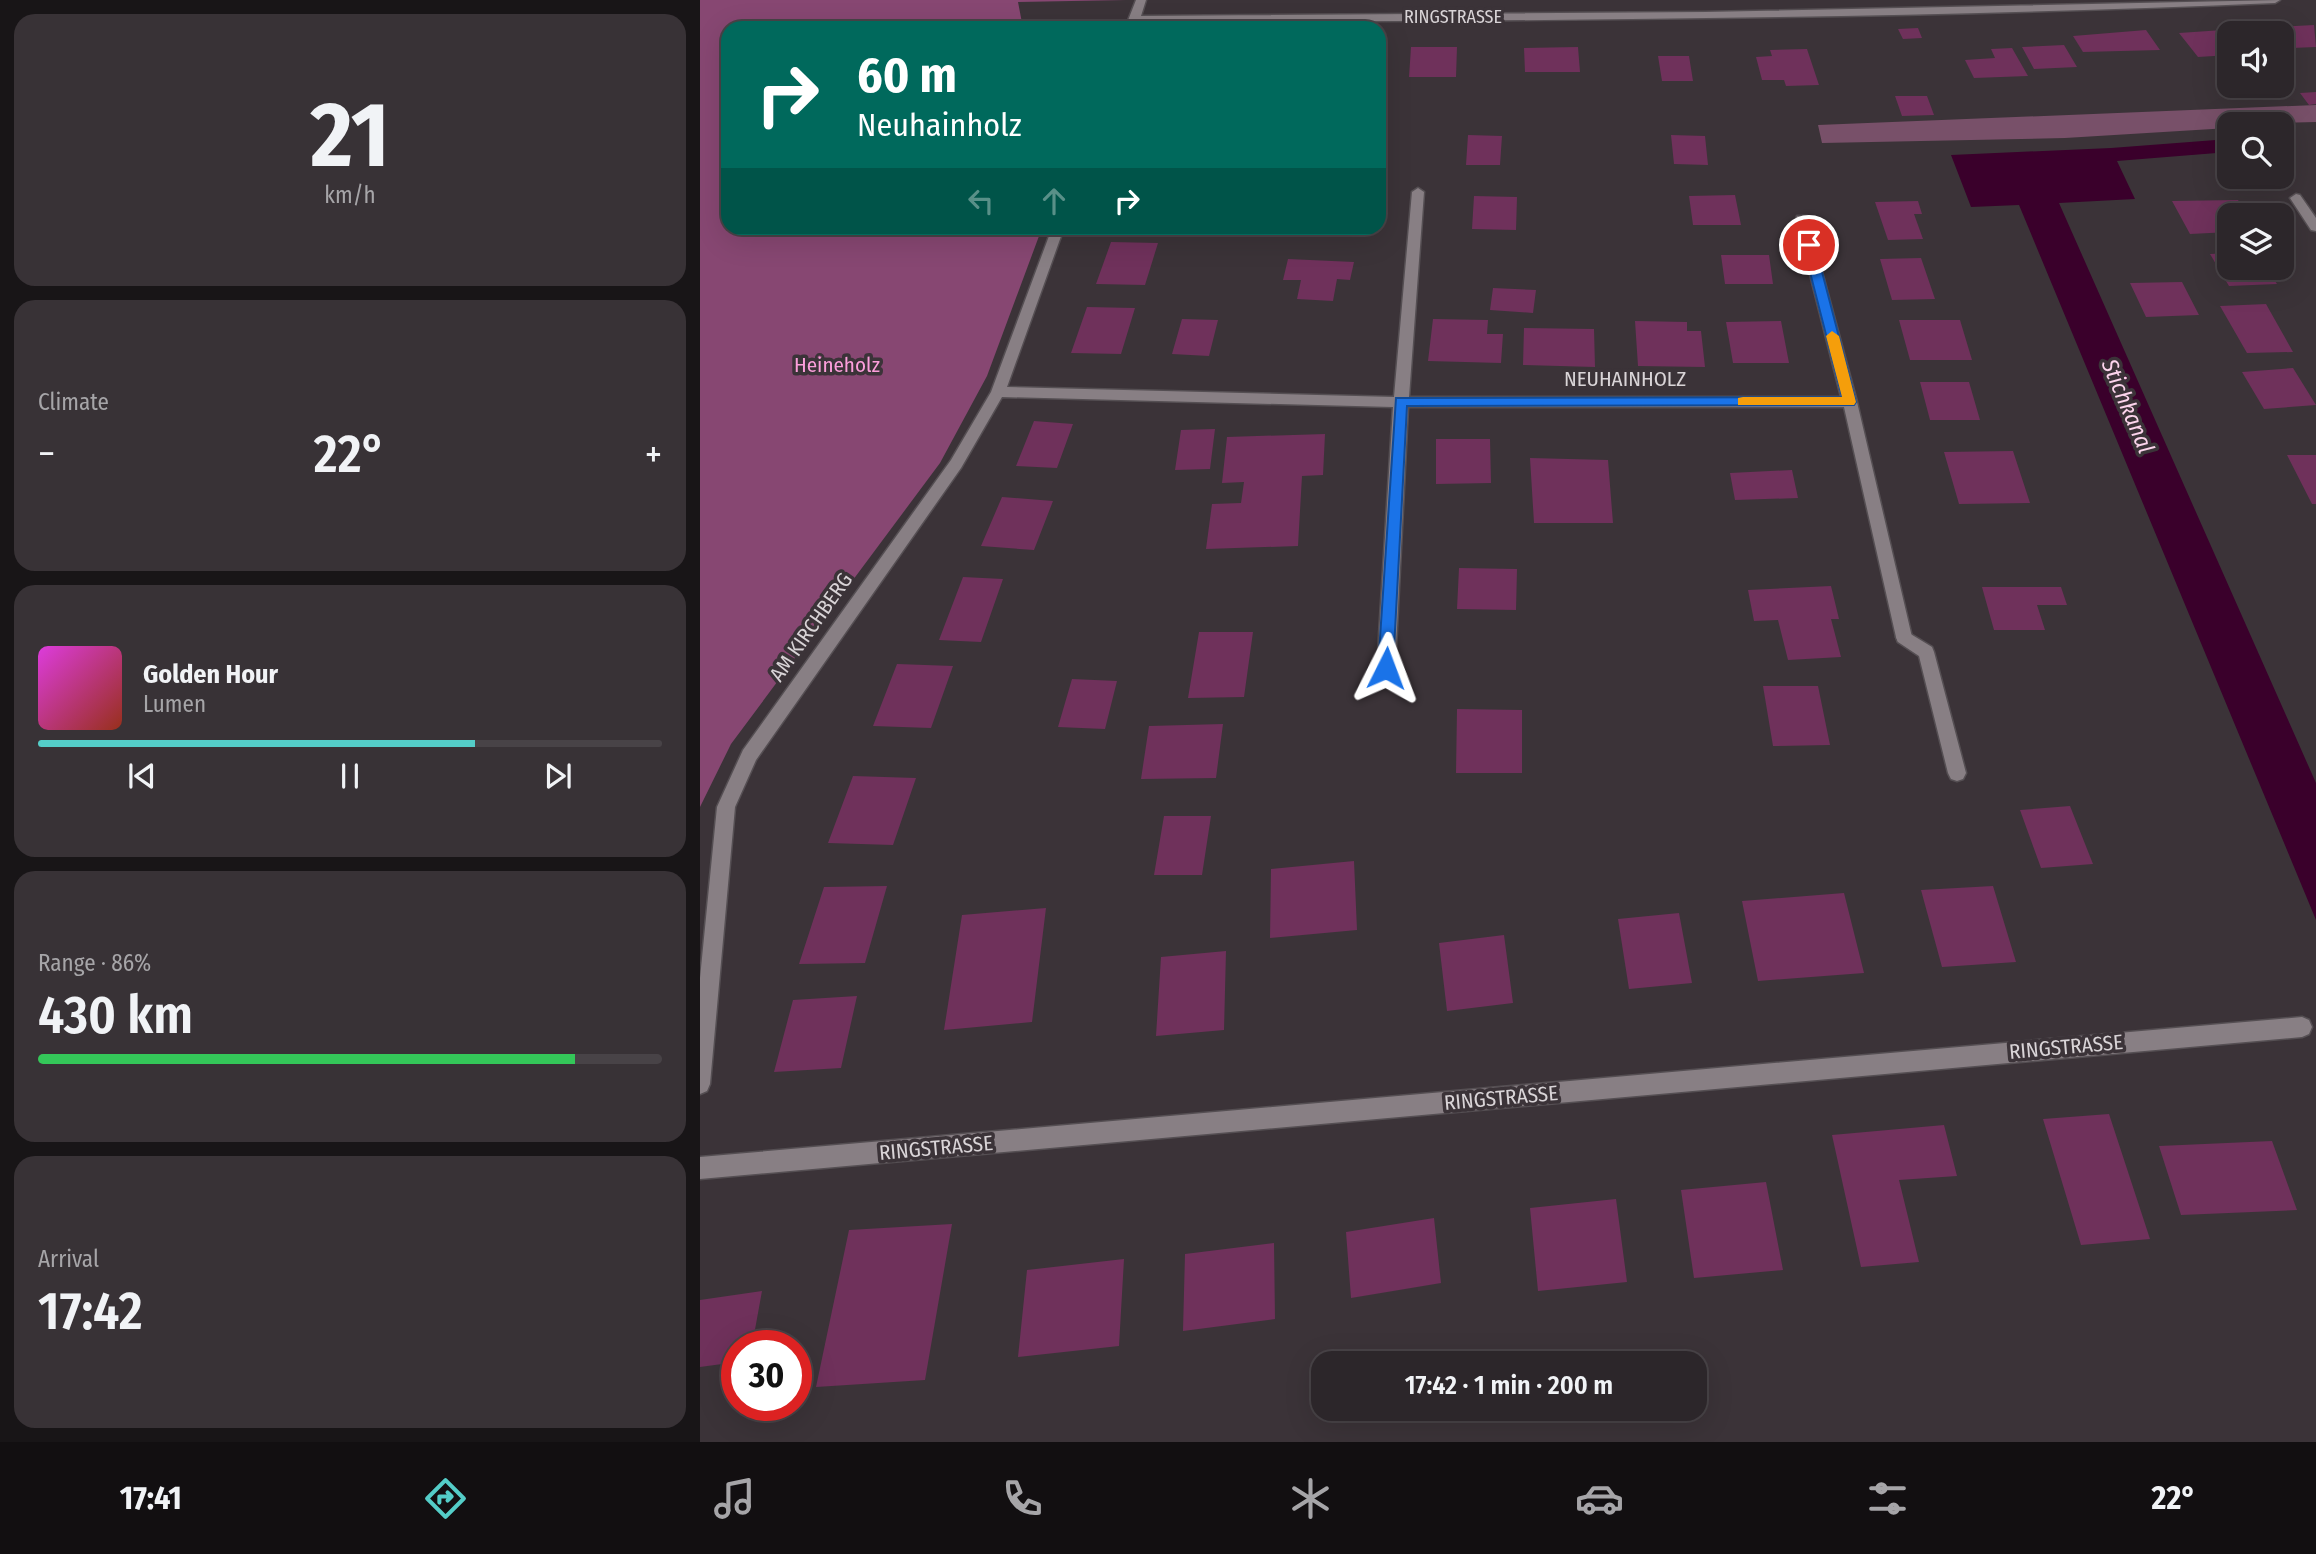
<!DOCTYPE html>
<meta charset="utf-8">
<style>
body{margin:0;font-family:"Fira Sans Condensed",sans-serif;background:#383236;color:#f1f3f6;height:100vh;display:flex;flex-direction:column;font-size:26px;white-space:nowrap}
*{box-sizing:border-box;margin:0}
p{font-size:23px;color:#a6a5a8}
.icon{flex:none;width:38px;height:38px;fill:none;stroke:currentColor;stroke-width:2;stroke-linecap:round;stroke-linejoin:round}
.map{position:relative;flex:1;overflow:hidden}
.panel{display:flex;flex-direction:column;gap:14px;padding:14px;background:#181517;width:700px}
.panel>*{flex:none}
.guide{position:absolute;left:21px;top:21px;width:665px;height:214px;border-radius:21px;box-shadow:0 7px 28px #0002,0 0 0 2px #484347;background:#00695c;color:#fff;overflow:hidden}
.buttons{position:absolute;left:1517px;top:21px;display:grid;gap:14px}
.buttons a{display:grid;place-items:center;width:77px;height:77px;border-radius:14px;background:#2c262a;box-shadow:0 7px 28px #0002,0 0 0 2px #484347;font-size:35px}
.speed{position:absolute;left:21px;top:1330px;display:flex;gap:14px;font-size:35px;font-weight:700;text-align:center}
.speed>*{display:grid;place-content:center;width:91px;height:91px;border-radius:50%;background:#2c262a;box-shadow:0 7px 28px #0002,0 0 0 2px #484347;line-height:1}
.speed .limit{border:10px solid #d22;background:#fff;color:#111}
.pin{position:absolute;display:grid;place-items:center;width:60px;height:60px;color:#fff;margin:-30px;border:4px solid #fff;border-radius:50%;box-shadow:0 2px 7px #0007}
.me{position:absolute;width:77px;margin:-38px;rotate:3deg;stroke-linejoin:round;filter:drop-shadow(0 0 5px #0008)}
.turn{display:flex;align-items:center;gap:24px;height:147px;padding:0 21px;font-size:32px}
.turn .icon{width:91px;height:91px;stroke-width:2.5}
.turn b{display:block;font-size:49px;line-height:60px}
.lanes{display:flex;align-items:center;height:66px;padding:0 21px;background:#0003;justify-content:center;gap:35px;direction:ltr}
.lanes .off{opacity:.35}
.big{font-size:52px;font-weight:600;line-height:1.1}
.panel .card{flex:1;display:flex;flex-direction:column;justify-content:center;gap:10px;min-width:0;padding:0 24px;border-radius:21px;background:#383236}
.panel .dial{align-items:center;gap:0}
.dial b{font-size:91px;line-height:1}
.song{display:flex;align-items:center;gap:21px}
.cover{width:84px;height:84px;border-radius:10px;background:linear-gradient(135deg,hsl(300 70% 55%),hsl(10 70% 35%))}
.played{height:7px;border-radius:4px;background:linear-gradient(90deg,#54cdc8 70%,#484347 70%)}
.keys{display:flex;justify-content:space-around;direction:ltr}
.heat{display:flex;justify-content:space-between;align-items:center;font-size:38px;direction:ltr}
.charge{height:10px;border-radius:5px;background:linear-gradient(90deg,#34c759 86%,#484347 0)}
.trip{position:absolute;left:611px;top:1351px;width:396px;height:70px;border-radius:21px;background:#2c262a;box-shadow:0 7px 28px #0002,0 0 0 2px #484347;font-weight:600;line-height:70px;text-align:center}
.tabs{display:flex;height:112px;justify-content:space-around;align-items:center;background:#120f11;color:#a6a5a8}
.tabs .icon{width:49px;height:49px}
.tabs .current{color:#54cdc8}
.tabs b{font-size:32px;color:#f1f3f6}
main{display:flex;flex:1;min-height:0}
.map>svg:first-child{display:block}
.green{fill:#785069}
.forest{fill:#874772}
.water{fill:#3a002b}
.building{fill:#6f315b}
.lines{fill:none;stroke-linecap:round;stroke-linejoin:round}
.lane-casing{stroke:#554f53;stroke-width:3}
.street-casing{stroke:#554f53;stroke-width:3}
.lane{fill:#887f84;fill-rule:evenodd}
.street{fill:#887f84;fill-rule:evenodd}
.route{fill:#1a73e8;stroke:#114b97;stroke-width:2}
.slow{fill:#f59e0b}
.labels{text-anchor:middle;stroke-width:7;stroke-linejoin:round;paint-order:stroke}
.far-street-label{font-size:18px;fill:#d9d4d7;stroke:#3b3338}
.park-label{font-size:21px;fill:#fc9edb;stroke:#3b3338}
.street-label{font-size:21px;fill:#d9d4d7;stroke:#3b3338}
.water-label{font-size:23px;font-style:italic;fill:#fcd4ec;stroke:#3b3338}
</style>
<main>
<section class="panel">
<div class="card dial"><b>21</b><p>km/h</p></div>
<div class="card"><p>Climate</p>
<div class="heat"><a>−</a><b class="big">22°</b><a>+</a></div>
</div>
<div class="card">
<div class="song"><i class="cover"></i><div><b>Golden Hour</b><p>Lumen</p></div></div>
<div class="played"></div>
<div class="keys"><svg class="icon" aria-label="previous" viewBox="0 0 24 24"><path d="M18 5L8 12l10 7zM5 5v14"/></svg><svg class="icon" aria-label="pause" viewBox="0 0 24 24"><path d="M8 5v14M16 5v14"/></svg><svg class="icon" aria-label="next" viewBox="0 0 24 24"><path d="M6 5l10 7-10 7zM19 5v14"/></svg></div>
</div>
<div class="card"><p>Range · 86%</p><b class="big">430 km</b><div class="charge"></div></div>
<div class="card"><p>Arrival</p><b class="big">17:42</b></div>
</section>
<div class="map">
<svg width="1616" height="1442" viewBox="0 0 1616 1442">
<rect width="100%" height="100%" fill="#3b3338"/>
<path class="green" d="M1616,105V122L1530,124L1529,128L1365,138L1122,143L1118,125Z"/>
<path class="forest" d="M0,0H426L318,2L323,28H28V228H342L287,376L240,463L31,744L0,807Z"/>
<path class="water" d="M1529,139V152L1417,161L1435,199L1359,203L1616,783V920L1319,205L1271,207L1251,155L1411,148Z"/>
<path class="building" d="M1614,25L1616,47L1592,48L1574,27Z
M1218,28L1222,38L1203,39L1198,29Z
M1446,30L1460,50L1383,52L1373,36Z
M1523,30L1530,38V55L1498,57L1479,33Z
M1364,45L1377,67L1334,69L1322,47Z
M711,47H757L756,77H709Z
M878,47L880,72H825L824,48Z
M1312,48L1328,76L1274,78L1265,60L1295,58L1291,49Z
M1107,49L1119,85L1086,86L1084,80H1062L1056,57L1072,56L1070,50Z
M958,56H989L993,81H962Z
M1616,92V104L1609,105L1600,93Z
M1195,96H1227L1234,115L1202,116Z
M768,135L802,136L800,165H766Z
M971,135L1005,136L1008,165L974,164Z
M1035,195L1041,225H993L989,196Z
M774,196L817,197L816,230L772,229Z
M1538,200L1547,215H1530V232L1490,234L1472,201Z
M1218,201L1222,214H1214L1223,239L1188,240L1175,202Z
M590,228H662L661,237L588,236Z
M411,242L458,243L445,285L396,284Z
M1530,253V268H1567L1577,284L1529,286L1510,254Z
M1021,255H1069L1073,284H1025Z
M1221,258L1235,299L1192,300L1180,259Z
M588,259L654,262L650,280L637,279L633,301L597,299L601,280H583Z
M1482,282L1499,315L1446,317L1430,283Z
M793,288L836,290L833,313L790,310Z
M1566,304L1593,352L1547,353L1520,306Z
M387,307L435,308L421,354L371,353Z
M482,319L518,320L509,356L472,354Z
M733,319L788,320L787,334H803L801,363L728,361Z
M1199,320H1260L1272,360H1210Z
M935,321L987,322V331H1001L1005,367L938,366Z
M1081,321L1089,363H1033L1026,322Z
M824,328L894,329L895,367L823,365Z
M1593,368L1616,405L1564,409L1542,372Z
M1220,382H1269L1280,420H1230Z
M334,421L373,424L357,468L316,466Z
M515,429L510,469L475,470L481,430Z
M625,434L623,475L602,476L598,546L506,549L512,504L541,503L544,482L522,483L527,437Z
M736,439H790L791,483L736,484Z
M1313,451L1330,503L1259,504L1244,452Z
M1587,455H1616V504H1612Z
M830,458L908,460L913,523H834Z
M1092,470L1098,498L1035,500L1030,473Z
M302,497L353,501L334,550L281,546Z
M759,568L817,569L816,610L757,609Z
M263,577L303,579L281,642L239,640Z
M1131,586L1139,619H1131L1141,657L1088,660L1078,620L1054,621L1048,590Z
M1282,587H1361L1367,605H1337L1345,630H1294Z
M499,632H553L544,697L488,698Z
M197,664L253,666L231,728L173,726Z
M372,679L417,681L405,729L358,727Z
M1063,686H1118L1130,745L1073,746Z
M757,709L822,710V773H756Z
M523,724L516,778L441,779L449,726Z
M153,776L216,778L193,845L128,843Z
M1370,806L1393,864L1341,868L1320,810Z
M464,816H511L502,875H454Z
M654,861L657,930L570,938L571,869Z
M187,886L165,963L99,964L124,887Z
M1293,886L1316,962L1242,967L1221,890Z
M1144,893L1164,973L1058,981L1042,901Z
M346,908L332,1022L244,1030L262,915Z
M979,913L992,983L929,989L918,919Z
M804,935L813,1003L747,1011L739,943Z
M526,951L524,1030L456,1036L461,957Z
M157,996L141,1068L74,1072L93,1000Z
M1409,1114L1450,1239L1381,1245L1343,1119Z
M1244,1125L1257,1176L1199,1180L1219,1262L1161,1267L1132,1135Z
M1572,1141L1597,1210L1481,1215L1459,1146Z
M1066,1182L1083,1270L994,1278L981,1190Z
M916,1199L927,1282L838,1291L830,1208Z
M734,1218L741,1283L651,1298L646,1232Z
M252,1224L225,1380L116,1387L149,1230Z
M574,1243L575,1319L483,1331L485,1254Z
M424,1259L419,1346L318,1357L327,1270Z
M62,1291L52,1346H37V1362L0,1367V1300Z"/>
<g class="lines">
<defs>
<path id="lane" d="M1204,630L1232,647L1234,652L1266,773L1263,779L1257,781L1251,779L1248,773L1219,656L1198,642L1196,637L1198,632Z"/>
<path id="street" d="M436,0H446L441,16L1005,12L1580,0L1575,3C1196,19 818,21 439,22L437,28H425Z
M718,188L724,192L709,397H1141L1096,219L1097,216H1107L1157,402L1212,637L1210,642H1198L1196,637L1144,407H708L695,668L692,673H680L677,668L693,407L302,397L261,468L56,760L35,807L10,1084L7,1091L0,1094V978L17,807L43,750L251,460L291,392L352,228H364L307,387L694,397L712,192Z
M1596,194L1600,195L1616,218V231L1611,230L1590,198Z
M1602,1017L1609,1020L1612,1027L1609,1034L1602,1037L0,1179V1157Z"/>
</defs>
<use href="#lane" class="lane-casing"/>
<use href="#street" class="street-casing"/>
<use href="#lane" class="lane"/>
<use href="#street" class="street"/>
</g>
<path class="route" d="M1109,241L1115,245L1156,402L1154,405L707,406L693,668L686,675L680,673L678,668L696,398L1142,397L1103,245Z"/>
<path class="slow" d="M1132,331L1139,336L1156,402L1154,405H1038V398L1043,397H1142L1126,336Z"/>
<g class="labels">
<g class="far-street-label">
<text x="753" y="23">RINGSTRASSE</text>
</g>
<g class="park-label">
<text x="137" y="372">Heineholz</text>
</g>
<g class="street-label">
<text x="925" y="386">NEUHAINHOLZ</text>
<text transform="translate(111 627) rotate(-55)" y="7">AM KIRCHBERG</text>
<text transform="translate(1366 1047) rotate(-5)" y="7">RINGSTRASSE</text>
<text transform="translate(801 1098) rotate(-5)" y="7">RINGSTRASSE</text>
<text transform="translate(236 1148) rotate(-5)" y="7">RINGSTRASSE</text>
</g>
<g class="water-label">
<text transform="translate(1428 406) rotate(67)" y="8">Stichkanal</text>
</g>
</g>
</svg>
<div class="buttons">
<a><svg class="icon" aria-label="sound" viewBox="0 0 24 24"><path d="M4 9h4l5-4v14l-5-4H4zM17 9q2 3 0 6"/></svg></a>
<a><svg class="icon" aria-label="search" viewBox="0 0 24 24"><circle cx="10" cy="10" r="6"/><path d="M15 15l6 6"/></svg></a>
<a><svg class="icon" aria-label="layers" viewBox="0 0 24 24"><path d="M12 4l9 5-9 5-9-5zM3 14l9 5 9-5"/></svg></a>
</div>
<div class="speed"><div class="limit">30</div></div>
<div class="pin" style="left:1109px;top:245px;background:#d93025"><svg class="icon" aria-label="arrive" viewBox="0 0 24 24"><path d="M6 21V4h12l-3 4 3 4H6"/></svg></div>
<svg class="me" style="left:686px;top:668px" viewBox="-20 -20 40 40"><path d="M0-17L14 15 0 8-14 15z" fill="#1a73e8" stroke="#fff" stroke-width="4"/></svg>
<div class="trip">17:42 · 1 min · 200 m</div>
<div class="guide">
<div class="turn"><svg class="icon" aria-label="right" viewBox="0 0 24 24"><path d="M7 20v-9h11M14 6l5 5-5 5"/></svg><div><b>60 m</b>Neuhainholz</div></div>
<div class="lanes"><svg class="icon off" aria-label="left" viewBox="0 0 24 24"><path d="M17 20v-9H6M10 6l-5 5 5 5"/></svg><svg class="icon off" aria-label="ahead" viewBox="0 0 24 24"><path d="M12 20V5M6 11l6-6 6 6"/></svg><svg class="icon" aria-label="right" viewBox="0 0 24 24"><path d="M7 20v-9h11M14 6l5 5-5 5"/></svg></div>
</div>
</div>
</main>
<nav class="tabs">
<b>17:41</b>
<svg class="icon current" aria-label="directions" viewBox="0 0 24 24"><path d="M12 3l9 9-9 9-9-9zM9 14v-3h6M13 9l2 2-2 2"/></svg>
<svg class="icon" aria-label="music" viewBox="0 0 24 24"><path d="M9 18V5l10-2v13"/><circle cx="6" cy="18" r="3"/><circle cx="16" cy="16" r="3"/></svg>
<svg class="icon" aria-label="phone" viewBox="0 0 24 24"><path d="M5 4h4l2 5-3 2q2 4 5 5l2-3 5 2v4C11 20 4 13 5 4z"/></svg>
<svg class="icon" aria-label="climate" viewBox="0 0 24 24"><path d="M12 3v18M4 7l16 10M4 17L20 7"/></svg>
<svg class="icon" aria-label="car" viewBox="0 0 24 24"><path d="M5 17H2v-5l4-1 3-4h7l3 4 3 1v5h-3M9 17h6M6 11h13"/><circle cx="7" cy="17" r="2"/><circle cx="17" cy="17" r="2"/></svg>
<svg class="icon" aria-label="filters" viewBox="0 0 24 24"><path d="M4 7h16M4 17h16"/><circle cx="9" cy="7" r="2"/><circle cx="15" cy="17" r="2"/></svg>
<b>22°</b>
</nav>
